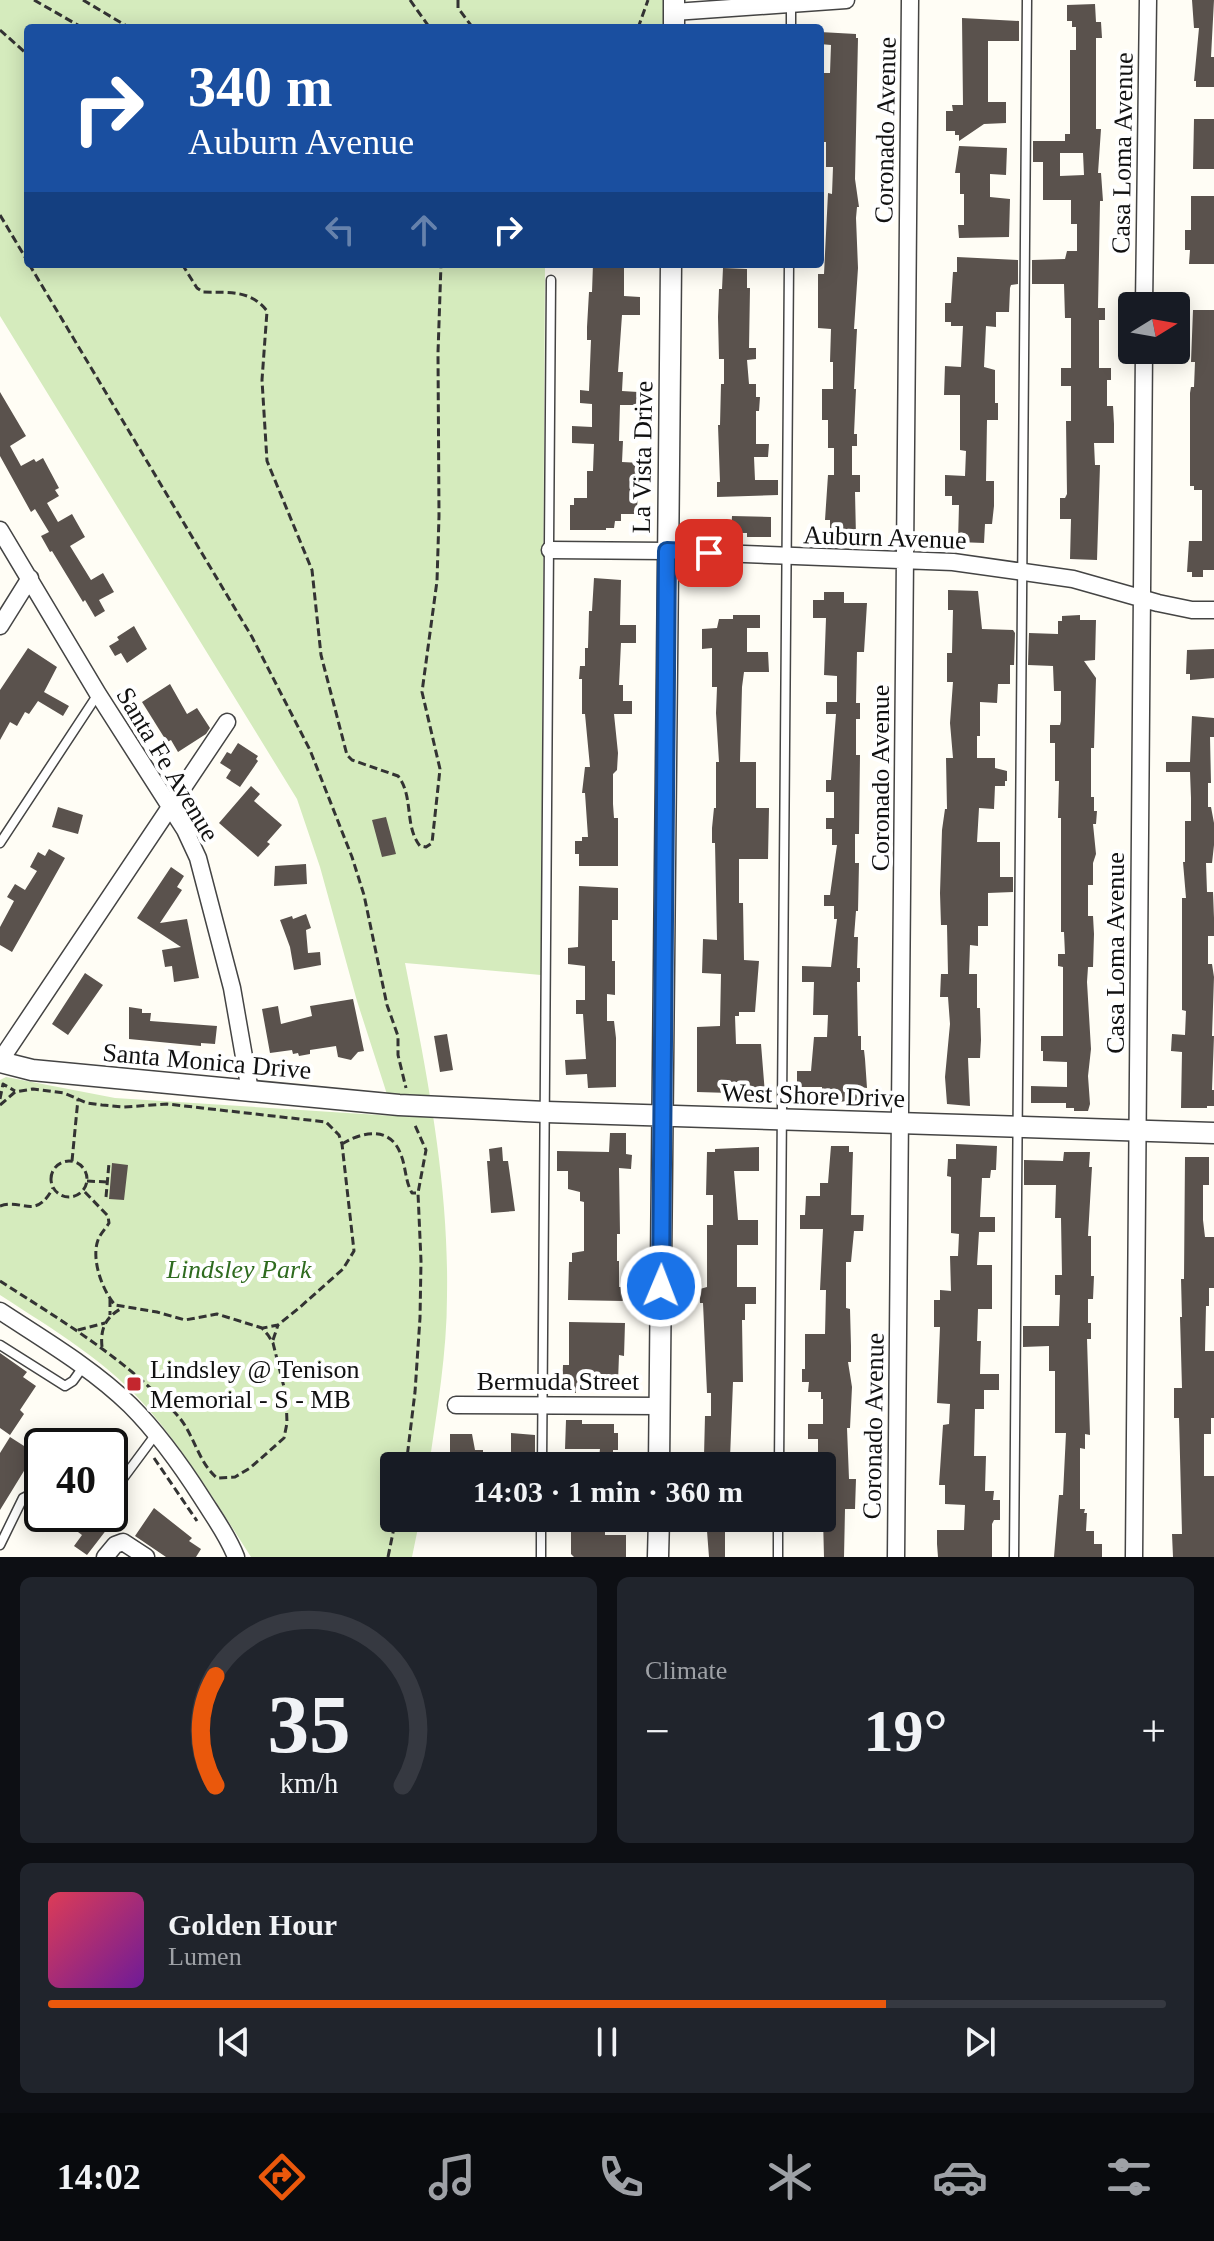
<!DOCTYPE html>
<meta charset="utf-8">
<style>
body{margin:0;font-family:Georgia,serif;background:#20242c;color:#f1f3f6;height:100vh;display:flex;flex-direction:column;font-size:30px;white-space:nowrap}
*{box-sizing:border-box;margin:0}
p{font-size:26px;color:#9ea1a6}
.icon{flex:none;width:44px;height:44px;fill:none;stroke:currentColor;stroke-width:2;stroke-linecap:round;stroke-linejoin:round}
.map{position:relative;height:1557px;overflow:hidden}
.details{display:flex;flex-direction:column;gap:20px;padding:20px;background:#0d0f14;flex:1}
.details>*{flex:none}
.hud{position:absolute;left:24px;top:24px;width:800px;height:244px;border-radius:8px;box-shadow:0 4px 20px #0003;background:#1a4fa0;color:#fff;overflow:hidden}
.needle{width:52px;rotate:79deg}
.fabs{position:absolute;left:1118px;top:292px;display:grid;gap:16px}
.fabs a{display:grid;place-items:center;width:72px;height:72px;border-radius:8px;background:#171b24;box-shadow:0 4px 20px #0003;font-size:40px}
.speed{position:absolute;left:24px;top:1428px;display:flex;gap:16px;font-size:40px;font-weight:700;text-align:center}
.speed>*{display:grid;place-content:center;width:104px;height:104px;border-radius:50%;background:#171b24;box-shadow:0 4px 20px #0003;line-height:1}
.speed .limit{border:4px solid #111;border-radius:12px;background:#fff;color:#111}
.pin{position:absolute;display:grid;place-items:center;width:68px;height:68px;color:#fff;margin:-34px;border-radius:16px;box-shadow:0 4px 12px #0006}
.me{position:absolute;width:88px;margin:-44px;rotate:1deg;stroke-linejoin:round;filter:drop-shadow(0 0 6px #0008)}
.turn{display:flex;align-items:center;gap:28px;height:168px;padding:0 32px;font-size:36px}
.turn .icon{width:104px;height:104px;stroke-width:2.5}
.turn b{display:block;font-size:56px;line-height:68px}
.lanes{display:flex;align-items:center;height:76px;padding:0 32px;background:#0003;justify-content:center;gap:40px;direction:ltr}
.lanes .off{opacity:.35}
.big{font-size:60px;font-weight:800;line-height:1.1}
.details .widget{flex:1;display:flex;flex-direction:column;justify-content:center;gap:12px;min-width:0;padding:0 28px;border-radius:12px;background:#20242c}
.details .dial{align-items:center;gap:0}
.dial svg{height:208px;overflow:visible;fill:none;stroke:#363941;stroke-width:7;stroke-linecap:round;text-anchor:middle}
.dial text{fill:#f1f3f6;stroke:none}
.song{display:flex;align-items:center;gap:24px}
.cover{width:96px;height:96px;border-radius:12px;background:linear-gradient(135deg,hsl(350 70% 55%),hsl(280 70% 35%))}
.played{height:8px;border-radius:4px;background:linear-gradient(90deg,#ea580c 75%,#363941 75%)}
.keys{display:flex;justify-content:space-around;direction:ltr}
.heat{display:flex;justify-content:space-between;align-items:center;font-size:44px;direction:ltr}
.details .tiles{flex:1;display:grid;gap:20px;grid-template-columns:1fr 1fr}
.widget:last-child{grid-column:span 2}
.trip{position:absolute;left:380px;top:1452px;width:456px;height:80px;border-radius:8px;background:#171b24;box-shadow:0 4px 20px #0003;font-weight:800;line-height:80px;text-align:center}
.tabs{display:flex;height:128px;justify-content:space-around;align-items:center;background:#090b0e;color:#9ea1a6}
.tabs .icon{width:56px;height:56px}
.tabs .active{color:#ea580c}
.tabs b{font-size:36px;color:#f1f3f6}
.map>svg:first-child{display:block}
.green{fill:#d5ebbd}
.building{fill:#5a524d;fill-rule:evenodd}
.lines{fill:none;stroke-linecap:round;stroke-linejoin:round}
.service-casing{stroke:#444;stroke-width:11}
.minor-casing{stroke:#444;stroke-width:19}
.tertiary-casing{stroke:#444;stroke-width:23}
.path{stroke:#333;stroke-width:3;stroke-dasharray:8 4;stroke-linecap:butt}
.service{stroke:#fff;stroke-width:8}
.minor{stroke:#fff;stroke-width:16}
.tertiary{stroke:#fff;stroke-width:20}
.route-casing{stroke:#114b97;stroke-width:20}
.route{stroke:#1a73e8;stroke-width:14}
.poi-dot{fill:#c4262e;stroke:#fff;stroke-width:3}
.labels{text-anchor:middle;stroke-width:8;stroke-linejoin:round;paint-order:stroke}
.street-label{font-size:26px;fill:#111;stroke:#fff}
.park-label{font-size:26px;font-style:italic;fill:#2f6b1f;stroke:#fff}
.poi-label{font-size:26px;fill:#111;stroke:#fff;text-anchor:start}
</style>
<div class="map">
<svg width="1214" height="1557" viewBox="0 0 1214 1557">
<rect width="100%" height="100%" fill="#fffdf5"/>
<path class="green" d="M0,0H688L666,5L665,28H28V264H545L541,975L405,963C427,1074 449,1183 447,1296C447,1353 437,1410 429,1466H394V1518H420L412,1557H251C219,1507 188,1456 150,1411C109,1362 52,1329 0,1295V1080L6,1077L115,1098L394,1116L357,1001L320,867L297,799L0,316Z"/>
<path class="building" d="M1192,0H1214L1211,57H1214V87H1196V81H1194L1199,28H1194Z
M1095,4L1096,22H1101L1102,38H1096V129H1101L1098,173H1101L1103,201H1100L1098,308H1105V320H1099V368H1111V380H1107V406H1113L1114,424V443H1094L1095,465H1100L1097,560L1070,559L1071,519H1060V498H1065L1067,494L1066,421H1071V386H1061V368H1071V318H1065L1064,284H1032V260L1065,259L1067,251H1077V224H1071V200H1043V162H1033V141H1065V134H1070V50H1076V27H1072V21H1067V5ZM1060,153H1083L1084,175L1060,176Z
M962,18L1019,21V41H988V102H1006V123L984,124L959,141V135H955V131H946V111H953L952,105H963Z
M820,32L856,34V38H858L855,179L859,207H857L856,218L858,268L854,329H857L854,389H856L854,434H857V446H852V475H860V492H855L856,537L830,538V520H825L828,475H834V448H828V420H822V389H833V362H830L831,329L818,328V274H824L828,193L832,194L833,167H826V142H820V83L821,73H830L831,45L820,44Z
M1194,119H1214V169H1193Z
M959,146L1007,148L1006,175L990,174V197L1010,199L1009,237L959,238L958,225H964V194H960V173H955Z
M1191,196H1214V264H1189L1190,250H1185V230H1191Z
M957,257L1018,260V284L1011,285L1010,288L1009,312H996V327L986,326L984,367L995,370V403H998V420H987L986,481H994V506L992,524H985L984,543L958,542L959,505H952V496H945V475L965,476L966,451L960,450V395H944L945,366L961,367L963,326H951V322H945V303H951L953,272H957Z
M593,264H624V296L640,297V315H622L618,372H623L622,391L638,392V405H620L619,441H623L622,462L641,463V484H638L637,514H621V521H615L614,528H606V530H570V505H574V498H587V471H593L594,444L572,443V426L592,427V404L580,403V390L589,391L591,340H587V327L589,292H592Z
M723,268L747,269V288H750L749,348H756V359L747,360L749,384H756V397H760L759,411H756V444H769L768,457H754L755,480H778V495L717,497V482H720L718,425H720L721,384H724V359H719L718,317L719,289H722Z
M1193,310H1214V570H1203V577H1192V572H1187L1189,541H1202V490H1194V486H1190V393L1191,387H1194L1195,362H1191Z
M0,392L26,436L10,446L21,466L34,459L36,462L43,458L59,488L55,490L59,496L47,503L58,522L72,514L85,537L70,546L91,580L103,573L114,592L99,600L105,611L95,617L85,600L83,602L52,551L50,552L41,536L49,532L35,509L31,512L0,456Z
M732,516L771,517V537H747V533H731Z
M594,578L621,580L620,625H636V643H621L619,685H623V701H632V714H614L618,753L617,770L613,774V804L614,818H618V866H579V854H575V841H582V837H588L585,793H582L585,767H590L585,714H582V679H579L580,666H585V648H588L589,611H592Z
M948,590L978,591L982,629L1013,630L1015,633L1014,665H1010V684H998L997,703L980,702V736H977V758H995V768L1007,771V781H1005V786H995L994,809L979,808L977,842H1000V877H1013V892L988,893V926H978V946L970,945L969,974H977V1008H980L981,1040L980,1058H968L970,1106L947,1104L945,1077L950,1024L948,997H940L941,974H948L947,925H941L940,893L942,830L945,809H947L946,758H953L950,723L953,682H947V653H952L953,610H948Z
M824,592H844V603H867L864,652H857L856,703H860V719H856V755H860L859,834H855V863H859L858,911H856L854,937H858L857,968H860V982H857L858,1036H861V1050H864L865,1059L867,1088L859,1087L857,1102L822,1101V1087H797V1071H811L814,1037H827L828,1015H813L814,982H802V966L831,967L837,919H834V906H824V895H830L837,845H832V829H826V818H834V792H826V780H831L836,714H826V702H837V676L824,675L826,618H813V600H824Z
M733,615H760V628H747V652H768L769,672H744L742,687L740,762H756V808H769L768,859H739V903H743L744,960L759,961L755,1012H739V1016H735L736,1044H761L765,1094L697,1092V1027L720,1026L721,974L702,973L703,939L717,940L715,843H712V828L714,808H716V762H719L716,713L717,687H712V648L702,649V629L717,628L719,619H733Z
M1080,615V620H1096L1095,660L1084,661L1096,678L1094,748H1091V797H1094V811H1097L1096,824H1093L1096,854L1093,863V885H1088V916H1093L1094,934L1093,967H1088L1087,982L1091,1049L1088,1076L1090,1104L1088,1111H1074V1108H1066V1103H1031V1086L1067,1087V1062L1043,1061V1051H1041V1036H1063V967L1058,966V954H1065L1064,932H1061V818H1058L1059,781H1055V743H1050V725H1060L1061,721V691H1054L1053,666L1028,665L1029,633L1058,634V621H1062V616Z
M134,626L147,649L127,663L121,653L115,656L109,646L119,640L117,637Z
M28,648L57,667L44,692L69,706L63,716L38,701L29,714L25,712L17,726L10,722L0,740V690Z
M1214,649V678L1190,680V674H1186L1187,650Z
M170,684L187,714L197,708L210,728L206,734L178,752L171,740L167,742L142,702Z
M1192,716L1214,718V737H1210L1211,783H1208V807H1211L1214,823V845L1212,863H1206L1207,892H1213L1214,918V936H1208V964H1212L1214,977L1212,1036H1214L1212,1090H1214V1106H1207V1108H1181L1182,1052L1171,1051L1172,1034L1185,1035L1186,1011L1182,1010V898H1186L1183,862H1185V821H1191V798L1190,772H1166V762H1190Z
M238,743L258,756L256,759L258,761L240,787L226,778L231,770L220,763L227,752L231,754Z
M251,786L260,794L254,801L282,825L267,842L270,844L258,857L219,823Z
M58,807L83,815L78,834L52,827Z
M386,817L396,854L382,857L372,820Z
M49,849L65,858L12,952L0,945V927L14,901L7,897L15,884L25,890L37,871L30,867L38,852L45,856Z
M306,864L307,884L274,886L275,866Z
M171,867L184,876L177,887L182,890L160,923L187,919L199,978L174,982L172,966L165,967L162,950L181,947L137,918Z
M579,886L618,888V920H612V961H615V995L607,994V1021H614L616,1038V1087L588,1088L587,1074L566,1075L565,1060L586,1059L583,1014H576V1000H585V966L568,964V948L578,947Z
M306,914L311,928L306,930L308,953L320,952L321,965L294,970L290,947L280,920L292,916L293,919Z
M85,973L103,985L68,1035L52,1024Z
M353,999L364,1051L358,1052L351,1060L338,1057L336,1046L310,1050V1054L299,1056L298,1053L293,1054L292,1050L270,1053L262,1009L278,1006L281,1024L312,1016L310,1006Z
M129,1007L142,1009V1013H151L150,1021L217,1026L215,1044L201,1043V1046L129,1039Z
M447,1034L453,1070L440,1072L434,1036Z
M610,1133H626V1154L632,1155L631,1169L619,1168L620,1234H617V1261H619V1287H623V1301L568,1300L569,1262H572V1253L584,1251V1202L580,1201V1192L568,1189V1171H557V1151L609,1152Z
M956,1144L997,1146L996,1170H991L990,1178H982L980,1217H995V1232H979L977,1265H992V1309H978L977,1341H981L980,1374H999V1390H984V1409H975L974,1456H986L985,1491H994L993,1500H1000V1520H994L992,1524V1557H938L937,1544V1530H964L965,1505L945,1504V1485H939L943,1425L949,1424L950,1404L937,1403L940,1327H934V1300H940V1290L951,1291L950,1256H958L959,1234L951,1233V1177L947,1176L948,1159H956Z
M831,1146H849V1152H853L851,1215H864L863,1231H854L851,1262H846V1308L850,1309L851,1346V1362H848L852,1387L850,1428H847L849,1479H856L855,1509H845L844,1557H824L822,1479H825L826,1456H818V1439H808V1424H823V1399H821V1392H808L809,1382H802V1369H805V1334H825L826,1290H820L823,1229H800V1215H805L806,1196H820V1183H828Z
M502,1147L503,1161H508L515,1211L491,1213L487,1161H490L489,1149Z
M759,1147V1171H734L738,1220H758V1245H737V1287H756V1304H745V1320H742L743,1382H733L730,1458L704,1456L705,1416H711V1393H707L703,1303H700V1289L707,1287V1225H713V1195H706L707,1152H715V1149Z
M1064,1152H1090L1089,1167H1092L1088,1236H1091V1276H1094L1093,1299H1088V1323H1091V1339H1087L1090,1435L1085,1434V1449L1080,1448V1509H1085L1084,1513H1087L1086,1531H1094V1544H1102V1557H1054L1059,1495H1063L1066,1433H1055V1371H1049V1346L1023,1347V1326H1059L1060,1295H1055V1275H1062L1061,1218H1055L1056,1185H1024V1160L1063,1161Z
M1185,1157H1209V1185H1203V1220L1205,1237H1214V1288H1209V1306H1206L1205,1351H1214V1418H1211V1434H1204V1476H1214V1557H1173L1172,1534H1182L1179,1418H1174V1388H1182L1180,1317H1182L1181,1279H1184Z
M112,1163L128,1165L124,1200L109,1199Z
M569,1322L625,1323L624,1356L619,1355L618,1382H614V1388L576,1386V1393L562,1392L563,1365H569Z
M0,1353L27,1372L23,1377L36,1386L20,1410L24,1414L10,1435L0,1428Z
M566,1420H582V1424H614V1433H618V1450H613V1466H598L600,1449H565Z
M511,1433L535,1435V1466H511Z
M450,1434H472L475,1450H483V1466H450Z
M10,1437L35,1453L0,1510V1453Z
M154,1508L192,1538L189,1541L201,1549L196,1557H166L135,1536Z
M78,1514H104L114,1520L87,1555L74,1546L82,1535L78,1532L81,1527L73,1521Z
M548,1518H605V1535H626V1557H574L571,1554V1529L548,1528Z
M706,1518H725V1557H709Z"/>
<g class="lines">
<defs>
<path id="service" d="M791,28V5
M0,843L98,694
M0,1345L65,1386L73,1381L83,1367
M542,1466L551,280
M779,1466L789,264
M110,1496L156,1434
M0,1545L23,1498L29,1495L42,1497
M541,1557V1518
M778,1557V1518
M1014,1557L1027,0"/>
<path id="minor" d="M674,12L846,0
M1144,306L1148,0
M0,530L98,694L185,830L198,858L232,988L250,1091
M550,550L667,551L953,562L1073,579L1158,603L1192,610H1214
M0,626L30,578
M0,1061L227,722
M0,1311C44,1340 92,1368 130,1405C158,1433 181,1465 202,1498C214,1517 228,1536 236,1557
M456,1405L660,1406
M105,1557L115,1545L123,1542L146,1557
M896,1557L910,0
M1134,1557L1144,350"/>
<path id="tertiary" d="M674,28V0
M0,1062L32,1070L399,1105L546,1112L1214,1133
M659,1466L671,264
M658,1557L659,1518"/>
</defs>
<use href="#service" class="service-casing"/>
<use href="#minor" class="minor-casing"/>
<use href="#tertiary" class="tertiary-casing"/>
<path class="path" d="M34,0L83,28
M83,0L130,28
M410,0L430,28
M458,0V8L473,28
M638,28L648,0
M0,30L28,55
M0,215L28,262
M29,264L252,637L310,750L352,857L364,895L387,1005L398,1036V1055L406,1088
M182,264L197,288L203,292C228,293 250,289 267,311L262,380L267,461L312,570L321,655L347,755L352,760L398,776C414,796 404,826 420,846L426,847L432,843L440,769L422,692L437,581L439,516L438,353L441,264
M0,1099L3,1084L15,1091
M0,1105L15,1092L33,1089L64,1093L87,1103L102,1105L124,1107L167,1104L326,1122L339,1135L342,1144L354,1251L343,1269L299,1308L278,1325L263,1328
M342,1144C363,1131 391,1126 401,1155C406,1167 405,1181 412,1193H416
M72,1161L78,1099
M51 1179a18 18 0 1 1 36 0a18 18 0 1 1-36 0Z
M87,1181L107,1182
M106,1197L109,1163
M0,1206C23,1198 35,1221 53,1188
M0,1281C62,1321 128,1360 178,1416C194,1434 198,1462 217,1478L235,1477L250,1468L284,1438L287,1423L286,1395L273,1343L268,1335L262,1328L217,1314L185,1320L157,1312L115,1305C102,1290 91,1259 98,1240C100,1234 106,1228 109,1223L108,1216L83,1190
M110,1299V1315
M78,1330L105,1323
M273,1340L278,1325
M102,1347C100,1328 106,1317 122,1308
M154,1458L197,1521
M406,1466L415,1392L420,1318L421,1261L418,1193L426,1150L414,1123
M388,1557L396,1518"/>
<use href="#service" class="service"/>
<use href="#minor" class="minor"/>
<use href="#tertiary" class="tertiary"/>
</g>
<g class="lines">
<defs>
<path id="route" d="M661,1286L667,551L709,553"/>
</defs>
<use href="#route" class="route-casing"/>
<use href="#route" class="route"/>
</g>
<rect class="poi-dot" x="126" y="1376" width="16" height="16" rx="4"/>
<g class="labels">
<g class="street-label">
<text transform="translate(885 130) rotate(-89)" y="9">Coronado Avenue</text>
<text transform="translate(1122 153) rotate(-89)" y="9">Casa Loma Avenue</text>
<text transform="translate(642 457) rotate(-89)" y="9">La Vista Drive</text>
<text transform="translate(885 537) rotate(2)" y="9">Auburn Avenue</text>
<text transform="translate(168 764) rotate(59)" y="9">Santa Fe Avenue</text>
<text transform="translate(880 778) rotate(-90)" y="9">Coronado Avenue</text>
<text transform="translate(1115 953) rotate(-90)" y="9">Casa Loma Avenue</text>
<text transform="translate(207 1061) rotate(5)" y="9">Santa Monica Drive</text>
<text transform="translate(813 1095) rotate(2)" y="9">West Shore Drive</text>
<text x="558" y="1390">Bermuda Street</text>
<text transform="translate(873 1426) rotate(-89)" y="9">Coronado Avenue</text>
</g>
<g class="park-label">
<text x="239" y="1278">Lindsley Park</text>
</g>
<g class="poi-label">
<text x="150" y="1378">Lindsley @ Tenison<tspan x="150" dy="30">Memorial - S - MB</tspan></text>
</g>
</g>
</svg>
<div class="fabs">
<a><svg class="needle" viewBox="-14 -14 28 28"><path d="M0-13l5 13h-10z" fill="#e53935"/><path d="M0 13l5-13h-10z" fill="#9ea1a6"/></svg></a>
</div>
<div class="speed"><div class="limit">40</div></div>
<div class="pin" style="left:709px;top:553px;background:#d93025"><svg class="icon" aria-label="arrive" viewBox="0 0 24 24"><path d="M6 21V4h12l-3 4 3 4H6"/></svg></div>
<svg class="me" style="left:661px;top:1286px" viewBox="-20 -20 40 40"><circle r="17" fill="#1a73e8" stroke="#fff" stroke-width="3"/><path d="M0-11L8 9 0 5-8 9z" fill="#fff"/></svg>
<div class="trip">14:03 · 1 min · 360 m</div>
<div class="hud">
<div class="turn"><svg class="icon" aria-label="right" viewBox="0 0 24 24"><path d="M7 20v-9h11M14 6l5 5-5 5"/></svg><div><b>340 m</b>Auburn Avenue</div></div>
<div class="lanes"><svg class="icon off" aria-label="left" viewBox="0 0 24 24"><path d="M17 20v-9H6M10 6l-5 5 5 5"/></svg><svg class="icon off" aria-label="ahead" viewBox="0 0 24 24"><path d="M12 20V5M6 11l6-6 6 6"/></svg><svg class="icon" aria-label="right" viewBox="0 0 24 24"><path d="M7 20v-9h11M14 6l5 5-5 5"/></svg></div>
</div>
</div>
<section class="details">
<div class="tiles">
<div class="widget dial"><svg viewBox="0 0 100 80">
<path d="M14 69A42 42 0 1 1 86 69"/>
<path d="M14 69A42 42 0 0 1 14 27" stroke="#ea580c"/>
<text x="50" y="56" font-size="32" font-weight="700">35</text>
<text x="50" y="72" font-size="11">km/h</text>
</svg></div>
<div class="widget"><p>Climate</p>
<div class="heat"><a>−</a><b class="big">19°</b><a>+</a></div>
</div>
<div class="widget">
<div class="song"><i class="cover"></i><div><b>Golden Hour</b><p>Lumen</p></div></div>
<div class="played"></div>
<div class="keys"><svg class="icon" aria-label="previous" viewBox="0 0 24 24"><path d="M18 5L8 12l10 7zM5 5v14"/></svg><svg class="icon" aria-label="pause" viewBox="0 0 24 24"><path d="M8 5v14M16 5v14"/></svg><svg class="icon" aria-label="next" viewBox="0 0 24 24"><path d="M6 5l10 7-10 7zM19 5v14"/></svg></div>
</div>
</div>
</section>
<nav class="tabs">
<b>14:02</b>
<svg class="icon active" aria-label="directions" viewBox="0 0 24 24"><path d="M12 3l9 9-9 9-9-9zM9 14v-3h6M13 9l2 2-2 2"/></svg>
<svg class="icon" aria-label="music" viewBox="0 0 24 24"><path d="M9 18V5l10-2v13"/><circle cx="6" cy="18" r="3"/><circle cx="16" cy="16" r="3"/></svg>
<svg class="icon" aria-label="phone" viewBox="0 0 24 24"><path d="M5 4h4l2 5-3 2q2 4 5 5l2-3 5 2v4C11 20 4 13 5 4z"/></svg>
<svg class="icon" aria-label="climate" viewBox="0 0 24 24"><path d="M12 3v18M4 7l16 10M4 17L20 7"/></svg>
<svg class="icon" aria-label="car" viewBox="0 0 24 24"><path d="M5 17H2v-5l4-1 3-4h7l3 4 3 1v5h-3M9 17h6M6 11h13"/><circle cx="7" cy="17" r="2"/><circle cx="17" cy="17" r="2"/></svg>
<svg class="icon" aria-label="filters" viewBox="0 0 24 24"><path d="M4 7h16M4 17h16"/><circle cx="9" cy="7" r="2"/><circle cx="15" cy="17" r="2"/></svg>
</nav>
